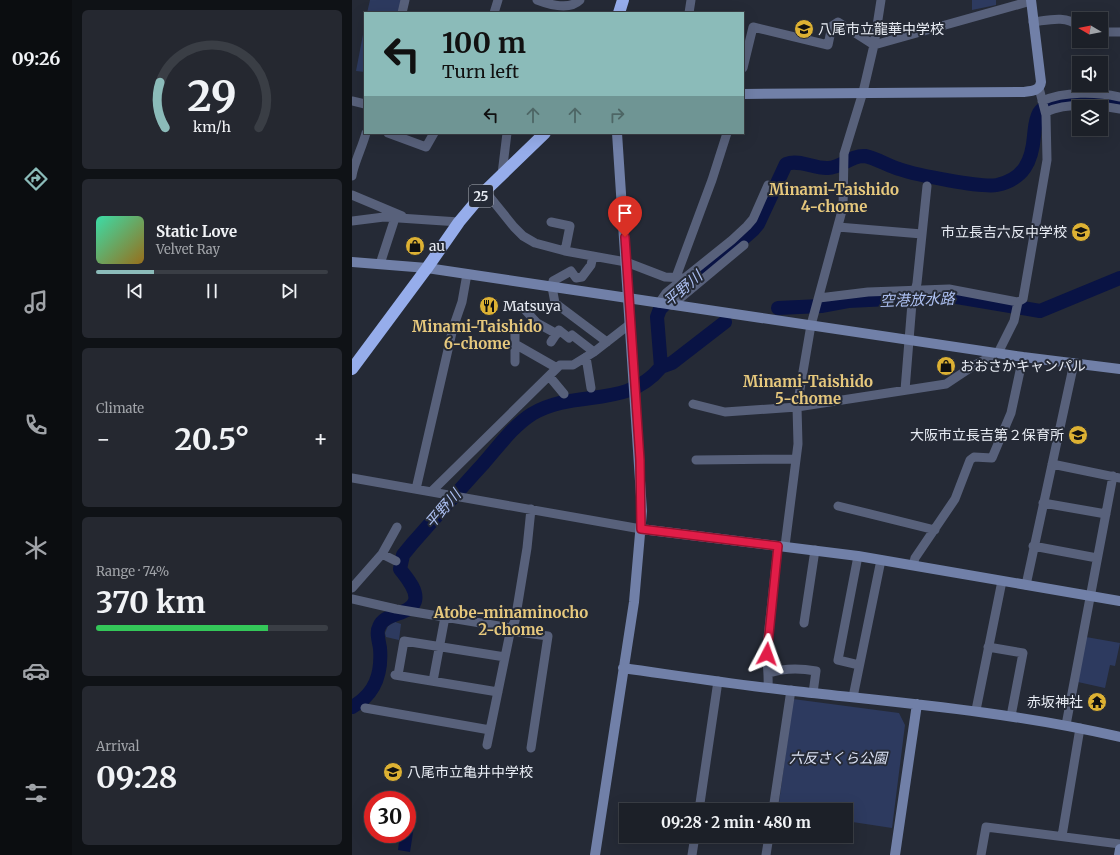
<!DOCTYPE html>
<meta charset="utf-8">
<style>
body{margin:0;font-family:Merriweather,"Noto Sans JP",serif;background:#252830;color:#f1f3f6;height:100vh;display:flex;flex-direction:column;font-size:15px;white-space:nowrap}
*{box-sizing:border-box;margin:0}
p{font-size:13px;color:#a0a3a8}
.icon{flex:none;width:22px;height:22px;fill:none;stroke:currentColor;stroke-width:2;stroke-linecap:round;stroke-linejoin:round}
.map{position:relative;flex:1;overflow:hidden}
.details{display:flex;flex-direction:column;gap:10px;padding:10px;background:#0f1216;width:280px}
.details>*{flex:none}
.banner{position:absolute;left:12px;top:12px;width:380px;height:122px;border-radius:0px;box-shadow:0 4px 16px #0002,0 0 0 1px #3a3e45;background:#8bbbb9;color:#111;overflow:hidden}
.needle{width:26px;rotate:280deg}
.buttons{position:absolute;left:720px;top:12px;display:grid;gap:8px}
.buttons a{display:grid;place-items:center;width:36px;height:36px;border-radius:0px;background:#1c2028;box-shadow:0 4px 16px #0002,0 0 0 1px #3a3e45;font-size:20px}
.speed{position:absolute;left:12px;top:791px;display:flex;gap:8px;font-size:20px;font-weight:700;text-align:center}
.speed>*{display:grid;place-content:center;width:52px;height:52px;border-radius:50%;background:#1c2028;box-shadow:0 4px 16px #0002,0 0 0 1px #3a3e45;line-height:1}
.speed .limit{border:6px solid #d22;background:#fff;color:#111}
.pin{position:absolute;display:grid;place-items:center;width:34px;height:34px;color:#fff;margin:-41px -17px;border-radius:50% 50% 50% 0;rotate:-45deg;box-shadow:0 0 4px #0007}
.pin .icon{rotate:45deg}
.me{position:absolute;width:44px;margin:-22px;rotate:4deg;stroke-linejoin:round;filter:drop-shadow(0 0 3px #0008)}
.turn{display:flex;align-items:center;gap:14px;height:84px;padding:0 12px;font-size:18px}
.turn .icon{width:52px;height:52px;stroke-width:2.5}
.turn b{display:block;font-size:28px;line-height:34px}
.lanes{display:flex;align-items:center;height:38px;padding:0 12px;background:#0003;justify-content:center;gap:20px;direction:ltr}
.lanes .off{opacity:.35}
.big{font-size:30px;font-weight:700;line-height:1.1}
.details .tile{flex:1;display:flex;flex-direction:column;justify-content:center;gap:6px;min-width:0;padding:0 14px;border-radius:6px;background:#252830}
.details .dial{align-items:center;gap:0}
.dial svg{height:104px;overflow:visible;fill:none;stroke:#3a3e45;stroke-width:7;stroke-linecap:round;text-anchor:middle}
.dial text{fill:#f1f3f6;stroke:none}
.song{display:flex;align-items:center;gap:12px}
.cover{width:48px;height:48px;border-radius:6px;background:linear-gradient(135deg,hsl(160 70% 55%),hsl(40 70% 35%))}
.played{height:4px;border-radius:2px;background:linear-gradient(90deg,#8bbbb9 25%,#3a3e45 25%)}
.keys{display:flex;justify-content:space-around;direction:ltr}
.heat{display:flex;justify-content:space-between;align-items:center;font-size:22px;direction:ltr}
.charge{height:6px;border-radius:3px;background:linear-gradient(90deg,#34c759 74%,#3a3e45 0)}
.trip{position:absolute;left:267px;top:803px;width:234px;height:40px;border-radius:0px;background:#1c2028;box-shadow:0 4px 16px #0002,0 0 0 1px #3a3e45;font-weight:700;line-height:40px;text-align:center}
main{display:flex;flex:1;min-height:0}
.menu{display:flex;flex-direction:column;width:72px;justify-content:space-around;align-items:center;background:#0b0d10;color:#a0a3a8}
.menu .icon{width:28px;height:28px}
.menu .selected{color:#8bbbb9}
.menu b{font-size:18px;color:#f1f3f6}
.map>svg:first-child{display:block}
.green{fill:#2d3a5f}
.water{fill:#091344}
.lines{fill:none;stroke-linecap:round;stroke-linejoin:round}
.river{stroke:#091344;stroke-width:14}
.street{stroke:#58617b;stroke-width:9}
.secondary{stroke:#7180a8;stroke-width:10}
.highway{stroke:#96adeb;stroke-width:12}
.route-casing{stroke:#92132f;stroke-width:10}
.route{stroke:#e11d48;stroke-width:7}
.labels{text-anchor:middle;stroke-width:4;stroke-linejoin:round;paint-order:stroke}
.shield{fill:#252a36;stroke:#aeb2bb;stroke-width:1}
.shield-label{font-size:13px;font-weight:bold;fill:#e8ecf4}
.poi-label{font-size:14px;fill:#e8ecf4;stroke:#252a36;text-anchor:start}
.park-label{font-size:14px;font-style:italic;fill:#dde3f5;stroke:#252a36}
.neighbourhood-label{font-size:15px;font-weight:bold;fill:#e6c87d;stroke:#252a36}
.water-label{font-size:15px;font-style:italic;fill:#adc0f2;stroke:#252a36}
</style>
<main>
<nav class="menu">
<b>09:26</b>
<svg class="icon selected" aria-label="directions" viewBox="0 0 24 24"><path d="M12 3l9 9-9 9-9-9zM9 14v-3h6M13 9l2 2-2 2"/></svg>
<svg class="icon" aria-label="music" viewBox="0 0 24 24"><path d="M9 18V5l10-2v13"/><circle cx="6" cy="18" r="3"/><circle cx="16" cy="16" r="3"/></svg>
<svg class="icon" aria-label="phone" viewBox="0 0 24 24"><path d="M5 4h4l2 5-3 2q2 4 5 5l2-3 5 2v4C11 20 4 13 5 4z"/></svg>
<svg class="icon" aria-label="climate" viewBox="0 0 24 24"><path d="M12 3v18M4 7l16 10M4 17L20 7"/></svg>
<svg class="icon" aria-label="car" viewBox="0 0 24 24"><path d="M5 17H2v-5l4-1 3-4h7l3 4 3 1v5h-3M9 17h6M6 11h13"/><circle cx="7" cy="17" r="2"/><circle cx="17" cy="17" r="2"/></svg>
<svg class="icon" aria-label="filters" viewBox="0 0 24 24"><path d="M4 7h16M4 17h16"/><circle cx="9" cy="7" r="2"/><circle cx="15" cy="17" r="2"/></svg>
</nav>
<section class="details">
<div class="tile dial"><svg viewBox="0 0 100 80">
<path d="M14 69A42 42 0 1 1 86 69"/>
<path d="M14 69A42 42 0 0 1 10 34" stroke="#8bbbb9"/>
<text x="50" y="56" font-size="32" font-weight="700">29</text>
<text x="50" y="72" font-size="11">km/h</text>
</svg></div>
<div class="tile">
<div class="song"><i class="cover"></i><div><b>Static Love</b><p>Velvet Ray</p></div></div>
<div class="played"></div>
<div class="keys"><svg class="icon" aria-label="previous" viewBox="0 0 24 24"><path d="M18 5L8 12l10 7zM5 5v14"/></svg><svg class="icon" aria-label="pause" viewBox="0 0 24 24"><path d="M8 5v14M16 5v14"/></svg><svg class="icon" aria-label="next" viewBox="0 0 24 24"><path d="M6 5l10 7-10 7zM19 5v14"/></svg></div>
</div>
<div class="tile"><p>Climate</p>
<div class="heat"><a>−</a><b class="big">20.5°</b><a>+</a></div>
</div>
<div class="tile"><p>Range · 74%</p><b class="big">370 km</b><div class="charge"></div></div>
<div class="tile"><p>Arrival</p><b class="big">09:28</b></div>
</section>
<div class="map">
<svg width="768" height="855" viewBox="0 0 768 855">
<rect width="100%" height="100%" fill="#252a36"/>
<path class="green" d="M18,0H51L47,13H15Z
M620,0H644V5L620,10Z
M13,24V72L4,71Z
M43,622L49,624L47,640L34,637L33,633L36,626Z
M734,637L768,643L763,666L758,665L753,688L726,682Z
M441,699L547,713L553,725L540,828L494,821V810H426Z"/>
<path class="water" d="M55,825L62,826L58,852L46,850L48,834H55Z"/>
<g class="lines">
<path class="river" d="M426,308L469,306L496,301L599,296L688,311L768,278
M309,367L320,363L373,322
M0,707C24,694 30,673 28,648C27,642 24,632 27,627C32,612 58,616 63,601C66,590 54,577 48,569L51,555L60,544C84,517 107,490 131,464C146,447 161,426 180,414C224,388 274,410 309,367L305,317L308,309L327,290L359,267L401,230L406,224L434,164C448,159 462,169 476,168C489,168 499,155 513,156C524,158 536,166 547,169C564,175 630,188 645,185C672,179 680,161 682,136C683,128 683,120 687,113C698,95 750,100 768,104"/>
<path class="street" d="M185,0C198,5 218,10 228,0
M50,13L53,0
M142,13L146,0
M337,13L339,0
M681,22C697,20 713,15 727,26
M749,32H768
M391,68L401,27L476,45L480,26L486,22L522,45L679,1
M0,101L13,104
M690,101C712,91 745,92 768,97
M694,112C716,102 744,105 768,109
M36,133L74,147L82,133
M150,174L155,133
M0,176C1,166 11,145 14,133
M133,191L162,227L171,236L183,243L213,251L274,262L313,277L334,278L342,287
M0,195L50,216
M0,221L32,217L107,222
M199,222L218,226L213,251
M486,227L570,234
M241,256L239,265L230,277L224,278L219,271L201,281L200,287L203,303L255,342
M28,264L43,218
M324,277L360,180L375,133
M467,298L516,292L597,289L666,302
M307,303L314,293L380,240L395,226L401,219L416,185
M320,305L392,245
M174,311L185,323L205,334
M163,328V362
M199,342L207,330L217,338L220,335L242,352
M163,344L205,368
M234,357L239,388
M197,376L212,394
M553,390L560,303L565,283L575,186
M341,404L373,412L445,407L594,384L621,366L646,353L662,321L666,302L671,299L695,160L694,115L687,88
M344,460L444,459
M700,464L768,478
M0,478L289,529
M64,489L101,328L110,302L115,274
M80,491L208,365H221L242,352L278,324
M691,503L754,514
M486,506L583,530
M433,546L446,444L445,407L459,325L491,207L492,154L511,92L522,45L529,0
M681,546L745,558
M30,554L44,561
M506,556L486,660L507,665
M561,565L563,558L603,499L618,460L622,457L640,458L659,413L671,357
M674,585L722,363
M0,588L30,554L45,527
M0,599L44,609L159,628
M452,623L463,550
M159,631L196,636L179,748
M636,647L671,653L659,716
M417,673C432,668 448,668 464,671L461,693
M43,675L146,692
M46,675L52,641L153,657
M81,681L93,617
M416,687C417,673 414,660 415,646L426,546
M501,697L529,560
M13,708L138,730
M624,710L650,581
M714,725L761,476
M135,745L159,628L163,621L175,548L179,509
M347,810L366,681
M421,810L439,690
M710,836L728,728
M340,855L343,836
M414,855L417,836
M629,855L634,827L768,844"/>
<path class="secondary" d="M391,94L671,92C679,91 688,91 689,82L679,0
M0,262L75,268L671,357L768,369
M289,529L506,556L768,601
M271,668C328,676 385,685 442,691C551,703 660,712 768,737
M243,855L282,602L290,511L265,133
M543,855L565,704
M767,855L768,849"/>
<path class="highway" d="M267,13L271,0
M0,369L75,268L107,222L133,191L193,133"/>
</g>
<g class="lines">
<defs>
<path id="route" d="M273,237L288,460L289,529L426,546L415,654"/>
</defs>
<use href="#route" class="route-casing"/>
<use href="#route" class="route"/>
</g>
<defs>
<symbol id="school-disc" viewBox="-11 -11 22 22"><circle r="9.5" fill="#ddb133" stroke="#252a36"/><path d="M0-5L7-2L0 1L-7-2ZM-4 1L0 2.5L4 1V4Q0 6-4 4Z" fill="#111"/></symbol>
<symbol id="shop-disc" viewBox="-11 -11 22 22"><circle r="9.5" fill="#ddb133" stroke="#252a36"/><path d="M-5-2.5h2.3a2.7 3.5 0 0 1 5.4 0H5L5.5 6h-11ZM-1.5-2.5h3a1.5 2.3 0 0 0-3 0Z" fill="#111"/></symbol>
<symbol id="restaurant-disc" viewBox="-11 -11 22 22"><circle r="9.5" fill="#ddb133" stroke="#252a36"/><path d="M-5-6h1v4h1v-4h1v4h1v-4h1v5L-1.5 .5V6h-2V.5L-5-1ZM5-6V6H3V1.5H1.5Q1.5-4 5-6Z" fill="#111"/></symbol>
<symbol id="temple-disc" viewBox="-11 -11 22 22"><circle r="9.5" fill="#ddb133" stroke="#252a36"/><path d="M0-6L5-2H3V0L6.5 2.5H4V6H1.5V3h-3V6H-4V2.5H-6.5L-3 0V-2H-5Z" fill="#111"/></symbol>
</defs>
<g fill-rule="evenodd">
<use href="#school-disc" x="441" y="18" width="22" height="22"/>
<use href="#school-disc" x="718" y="221" width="22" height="22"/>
<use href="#shop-disc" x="52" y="235" width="22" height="22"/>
<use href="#restaurant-disc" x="126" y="295" width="22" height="22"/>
<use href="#shop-disc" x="583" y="355" width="22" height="22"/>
<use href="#school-disc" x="715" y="424" width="22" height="22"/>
<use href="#temple-disc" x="734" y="691" width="22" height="22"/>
<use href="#school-disc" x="30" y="761" width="22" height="22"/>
</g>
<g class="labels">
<rect class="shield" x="117" y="185" width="24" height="22" rx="3"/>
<g class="shield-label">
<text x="129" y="201">25</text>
</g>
<g class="poi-label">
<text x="466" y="34">八尾市立龍華中学校</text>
<text x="715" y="237" text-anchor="end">市立長吉六反中学校</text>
<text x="77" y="251">au</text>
<text x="151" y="311">Matsuya</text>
<text x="608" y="371">おおさかキャンパル</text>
<text x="712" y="440" text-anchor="end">大阪市立長吉第２保育所</text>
<text x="731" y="707" text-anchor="end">赤坂神社</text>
<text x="55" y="777">八尾市立亀井中学校</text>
</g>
<g class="park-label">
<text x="486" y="763">六反さくら公園</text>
</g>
<g class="neighbourhood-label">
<text x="482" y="195">Minami-Taishido<tspan x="482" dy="17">4-chome</tspan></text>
<text x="125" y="332">Minami-Taishido<tspan x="125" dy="17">6-chome</tspan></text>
<text x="456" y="387">Minami-Taishido<tspan x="456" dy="17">5-chome</tspan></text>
<text x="159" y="618">Atobe-minaminocho<tspan x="159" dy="17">2-chome</tspan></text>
</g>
<g class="water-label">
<text transform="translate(331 289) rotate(-41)" y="5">平野川</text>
<text transform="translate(565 300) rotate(-2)" y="5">空港放水路</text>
<text transform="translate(91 509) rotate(-49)" y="5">平野川</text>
</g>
</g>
</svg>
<div class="buttons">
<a><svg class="needle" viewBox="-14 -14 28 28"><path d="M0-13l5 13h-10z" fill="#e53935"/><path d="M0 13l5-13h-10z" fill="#a0a3a8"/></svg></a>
<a><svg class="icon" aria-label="sound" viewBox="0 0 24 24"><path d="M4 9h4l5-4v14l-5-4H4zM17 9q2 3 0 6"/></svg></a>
<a><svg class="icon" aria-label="layers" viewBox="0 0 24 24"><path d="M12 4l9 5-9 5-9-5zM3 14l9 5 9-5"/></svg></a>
</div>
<div class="speed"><div class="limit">30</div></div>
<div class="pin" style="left:273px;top:237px;background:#d93025"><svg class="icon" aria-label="arrive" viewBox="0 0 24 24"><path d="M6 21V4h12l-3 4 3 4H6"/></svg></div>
<svg class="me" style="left:415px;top:654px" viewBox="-20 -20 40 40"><path d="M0-17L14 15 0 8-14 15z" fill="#e11d48" stroke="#fff" stroke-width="4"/></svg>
<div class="trip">09:28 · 2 min · 480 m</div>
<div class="banner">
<div class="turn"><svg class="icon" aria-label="left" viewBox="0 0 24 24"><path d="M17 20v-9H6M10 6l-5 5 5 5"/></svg><div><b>100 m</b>Turn left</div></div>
<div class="lanes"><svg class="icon" aria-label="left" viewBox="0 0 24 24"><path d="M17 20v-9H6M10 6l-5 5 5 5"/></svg><svg class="icon off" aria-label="ahead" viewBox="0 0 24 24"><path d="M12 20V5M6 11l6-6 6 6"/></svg><svg class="icon off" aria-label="ahead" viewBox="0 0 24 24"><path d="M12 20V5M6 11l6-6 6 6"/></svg><svg class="icon off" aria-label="right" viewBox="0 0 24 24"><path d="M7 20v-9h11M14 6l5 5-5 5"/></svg></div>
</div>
</div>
</main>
